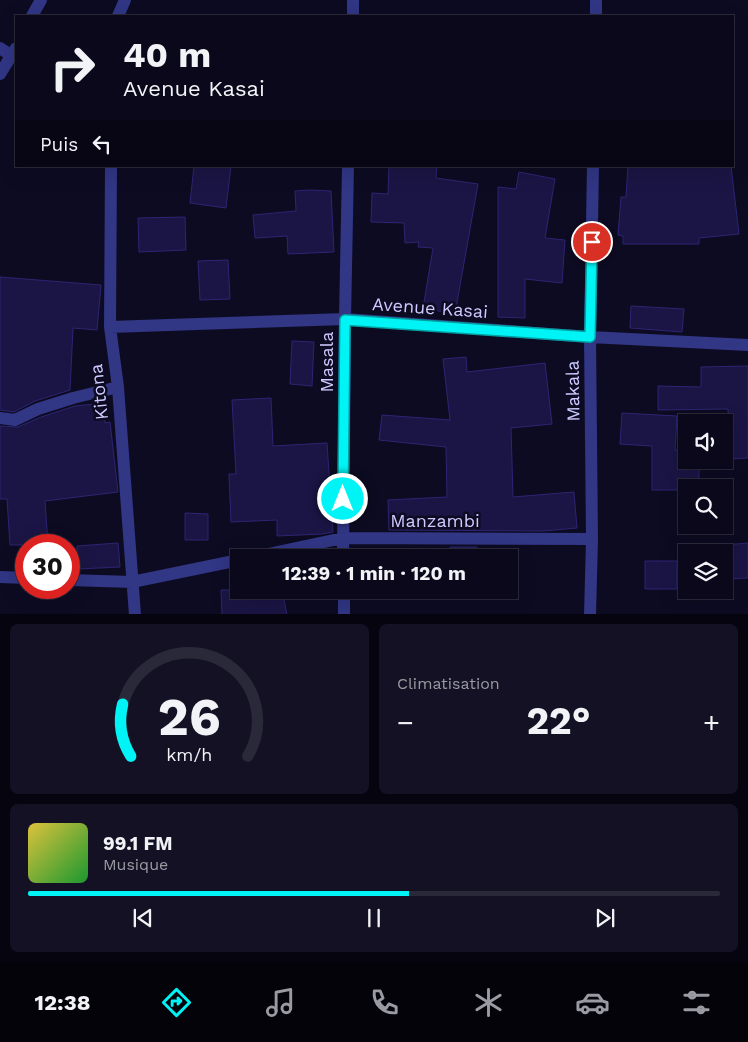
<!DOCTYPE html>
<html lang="fr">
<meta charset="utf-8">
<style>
body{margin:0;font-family:"Work Sans",sans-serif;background:#131123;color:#f1f3f6;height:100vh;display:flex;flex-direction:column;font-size:19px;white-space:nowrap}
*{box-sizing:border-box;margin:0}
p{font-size:16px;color:#999aa2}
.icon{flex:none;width:28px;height:28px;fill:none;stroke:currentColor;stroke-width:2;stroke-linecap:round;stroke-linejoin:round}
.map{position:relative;height:614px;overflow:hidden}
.side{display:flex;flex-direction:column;gap:10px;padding:10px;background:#06040e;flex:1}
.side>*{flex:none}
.guide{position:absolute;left:15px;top:15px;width:719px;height:152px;border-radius:0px;box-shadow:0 5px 20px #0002,0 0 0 1px #2a2939;background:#0a081a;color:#f1f3f6;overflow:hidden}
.controls{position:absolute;left:678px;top:414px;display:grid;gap:10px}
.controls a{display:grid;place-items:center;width:55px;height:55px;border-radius:0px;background:#0a081a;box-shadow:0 5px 20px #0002,0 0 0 1px #2a2939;font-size:25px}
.speed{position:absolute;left:15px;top:534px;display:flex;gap:10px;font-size:25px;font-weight:700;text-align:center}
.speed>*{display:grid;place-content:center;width:65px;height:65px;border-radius:50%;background:#0a081a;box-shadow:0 5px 20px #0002,0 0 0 1px #2a2939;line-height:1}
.speed .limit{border:8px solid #d22;background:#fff;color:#111}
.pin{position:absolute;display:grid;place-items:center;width:42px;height:42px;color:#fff;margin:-21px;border:2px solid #fff;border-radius:50%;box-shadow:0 1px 5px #0007}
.me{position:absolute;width:55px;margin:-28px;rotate:0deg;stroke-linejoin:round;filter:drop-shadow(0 0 4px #0008)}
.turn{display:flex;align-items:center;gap:18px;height:105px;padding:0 25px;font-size:22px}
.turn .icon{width:65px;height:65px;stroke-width:2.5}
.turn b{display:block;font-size:35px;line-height:42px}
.then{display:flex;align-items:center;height:48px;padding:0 25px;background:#0003;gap:10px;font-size:19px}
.big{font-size:38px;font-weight:700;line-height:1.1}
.side .card{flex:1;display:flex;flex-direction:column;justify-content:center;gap:8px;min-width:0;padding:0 18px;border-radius:8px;background:#131123}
.side .dial{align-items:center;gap:0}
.dial svg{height:130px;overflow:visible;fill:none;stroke:#2a2939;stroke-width:7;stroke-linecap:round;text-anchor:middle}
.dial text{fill:#f1f3f6;stroke:none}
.song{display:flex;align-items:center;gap:15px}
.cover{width:60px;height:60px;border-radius:8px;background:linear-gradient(135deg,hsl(50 70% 55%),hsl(130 70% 35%))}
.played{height:5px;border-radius:2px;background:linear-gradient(90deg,#00f4f6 55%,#2a2939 55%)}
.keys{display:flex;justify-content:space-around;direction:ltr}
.heat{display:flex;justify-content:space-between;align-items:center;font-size:28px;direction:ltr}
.side .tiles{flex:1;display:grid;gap:10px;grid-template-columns:1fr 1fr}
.card:last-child{grid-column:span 2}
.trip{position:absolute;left:230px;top:549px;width:288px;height:50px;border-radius:0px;background:#0a081a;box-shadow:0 5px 20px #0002,0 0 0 1px #2a2939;font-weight:700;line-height:50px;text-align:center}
.tab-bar{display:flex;height:80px;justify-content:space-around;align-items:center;background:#04030a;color:#999aa2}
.tab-bar .icon{width:35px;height:35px}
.tab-bar .current{color:#00f4f6}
.tab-bar b{font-size:22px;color:#f1f3f6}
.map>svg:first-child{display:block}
.building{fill:#1a1544;stroke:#2d2573}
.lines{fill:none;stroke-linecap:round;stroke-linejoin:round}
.street{stroke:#313685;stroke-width:12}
.route-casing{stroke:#009fa0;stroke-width:12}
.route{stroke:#00f4f6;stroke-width:9}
.labels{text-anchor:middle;stroke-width:5;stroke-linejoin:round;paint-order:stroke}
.street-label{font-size:18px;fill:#cdcbff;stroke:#0d0b22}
</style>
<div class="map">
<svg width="748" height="615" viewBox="0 0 748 615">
<rect width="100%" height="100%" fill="#0d0b22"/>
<path class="building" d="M194,166H231L226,208L190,203Z
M389,166H437L436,178L478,184L455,314L423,308L433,248L418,247L419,242L405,243L404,223L371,222L372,193L388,194Z
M628,166H731L739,234L699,238V244H623V236L618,235L621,197H626Z
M519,172L555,179L545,238L565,240L562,283L525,279V318L498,317V187L516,189Z
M309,190L331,191L334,252L288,254L287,236L255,238L253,215L296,211L295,191Z
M185,217L186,250L139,252L138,218Z
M228,260L230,299L200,300L198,261Z
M0,277L101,285L97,330L73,328L70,390L35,401L14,412L0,410Z
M631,306L684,309L682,332L630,328Z
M292,341L314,342L312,386L290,384Z
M466,357L467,372L545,363L552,424L511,428L513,497L574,492L577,528L543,531L389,530L388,500L447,497L446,447L379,440L382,415L450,420L443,359Z
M748,366V458L730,459L728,409L658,410V386L701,387V367Z
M271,398L273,446L327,443L333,532L322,534L277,536V520L231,522L229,474H236L232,400Z
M104,403L105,423L110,422L118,492L45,501L48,545H10L7,499H0V426L18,427L41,417L75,406Z
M622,413L677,416L675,450H686V460H699V488H686V490H652V446L620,444Z
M185,513L208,514V540H185Z
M118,543L120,567L78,569L77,546Z
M748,543V578L724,579V545Z
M450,547H477L476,558H449Z
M645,561H677V589H645Z
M221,590H282L287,615H222Z"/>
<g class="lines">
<path class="street" d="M32,16L41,0
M118,16L125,0
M353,16V0
M596,16V0
M0,48L12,56
M0,74L16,48
M111,166L110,327L118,387L135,615
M110,327L345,319L590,337L748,345
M0,418L15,420L38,409L73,398L118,387
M250,558L343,538L592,539
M343,558L345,319L348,166
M0,577L26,578
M69,580L132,582L239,560
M344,590V615
M590,615L592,539L590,337L593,166"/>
</g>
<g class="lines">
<defs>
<path id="route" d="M343,499L345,320L590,337L592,242"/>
</defs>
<use href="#route" class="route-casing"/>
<use href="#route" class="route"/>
</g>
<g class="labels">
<g class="street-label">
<text transform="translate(430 308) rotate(4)" y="6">Avenue Kasai</text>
<text transform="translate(327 362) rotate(-90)" y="6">Masala</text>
<text transform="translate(573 391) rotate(-91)" y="6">Makala</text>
<text transform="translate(99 392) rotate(-96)" y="6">Kitona</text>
<text x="435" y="527">Manzambi</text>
</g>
</g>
</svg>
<div class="controls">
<a><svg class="icon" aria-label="sound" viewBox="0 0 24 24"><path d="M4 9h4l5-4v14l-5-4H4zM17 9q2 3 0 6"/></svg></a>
<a><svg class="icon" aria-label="search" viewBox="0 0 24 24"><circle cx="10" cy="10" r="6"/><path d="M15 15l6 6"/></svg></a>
<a><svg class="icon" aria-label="layers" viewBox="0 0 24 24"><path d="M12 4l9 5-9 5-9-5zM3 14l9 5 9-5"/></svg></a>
</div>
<div class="speed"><div class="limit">30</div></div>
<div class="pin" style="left:592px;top:242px;background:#d93025"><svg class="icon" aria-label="arrive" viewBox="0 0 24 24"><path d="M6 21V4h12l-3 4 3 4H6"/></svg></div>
<svg class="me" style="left:343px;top:499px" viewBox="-20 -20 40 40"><circle r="17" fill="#00f4f6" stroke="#fff" stroke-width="3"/><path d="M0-11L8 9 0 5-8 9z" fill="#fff"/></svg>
<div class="trip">12:39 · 1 min · 120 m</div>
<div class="guide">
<div class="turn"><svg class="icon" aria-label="right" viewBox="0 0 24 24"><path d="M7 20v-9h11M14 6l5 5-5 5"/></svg><div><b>40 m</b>Avenue Kasai</div></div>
<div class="then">Puis<svg class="icon" aria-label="left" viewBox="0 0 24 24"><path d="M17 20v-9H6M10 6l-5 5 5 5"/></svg></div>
</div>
</div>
<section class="side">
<div class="tiles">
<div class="card dial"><svg viewBox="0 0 100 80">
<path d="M14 69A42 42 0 1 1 86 69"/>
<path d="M14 69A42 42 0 0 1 9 37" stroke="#00f4f6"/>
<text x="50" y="56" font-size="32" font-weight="700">26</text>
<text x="50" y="72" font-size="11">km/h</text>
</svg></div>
<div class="card"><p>Climatisation</p>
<div class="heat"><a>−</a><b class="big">22°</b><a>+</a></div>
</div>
<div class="card">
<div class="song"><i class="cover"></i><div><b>99.1 FM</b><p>Musique</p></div></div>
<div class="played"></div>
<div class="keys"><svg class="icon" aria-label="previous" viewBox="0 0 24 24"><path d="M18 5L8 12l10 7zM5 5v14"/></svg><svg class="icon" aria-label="pause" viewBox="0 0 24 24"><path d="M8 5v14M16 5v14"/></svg><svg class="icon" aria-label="next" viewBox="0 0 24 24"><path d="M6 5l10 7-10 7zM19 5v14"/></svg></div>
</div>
</div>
</section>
<nav class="tab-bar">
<b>12:38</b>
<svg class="icon current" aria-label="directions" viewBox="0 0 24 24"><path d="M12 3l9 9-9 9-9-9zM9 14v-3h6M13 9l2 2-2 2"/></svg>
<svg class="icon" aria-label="music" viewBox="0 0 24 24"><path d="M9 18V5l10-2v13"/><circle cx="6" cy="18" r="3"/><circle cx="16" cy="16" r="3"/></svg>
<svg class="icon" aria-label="phone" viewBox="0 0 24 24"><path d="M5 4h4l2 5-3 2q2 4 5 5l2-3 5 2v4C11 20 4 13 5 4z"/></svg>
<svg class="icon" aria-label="climate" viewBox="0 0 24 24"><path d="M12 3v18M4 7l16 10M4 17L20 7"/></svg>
<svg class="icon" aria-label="car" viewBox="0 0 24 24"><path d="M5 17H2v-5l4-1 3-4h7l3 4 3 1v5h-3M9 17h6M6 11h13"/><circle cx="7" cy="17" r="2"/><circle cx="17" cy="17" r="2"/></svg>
<svg class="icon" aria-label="filters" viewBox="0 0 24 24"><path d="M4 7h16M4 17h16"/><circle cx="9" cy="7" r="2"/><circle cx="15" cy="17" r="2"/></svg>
</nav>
